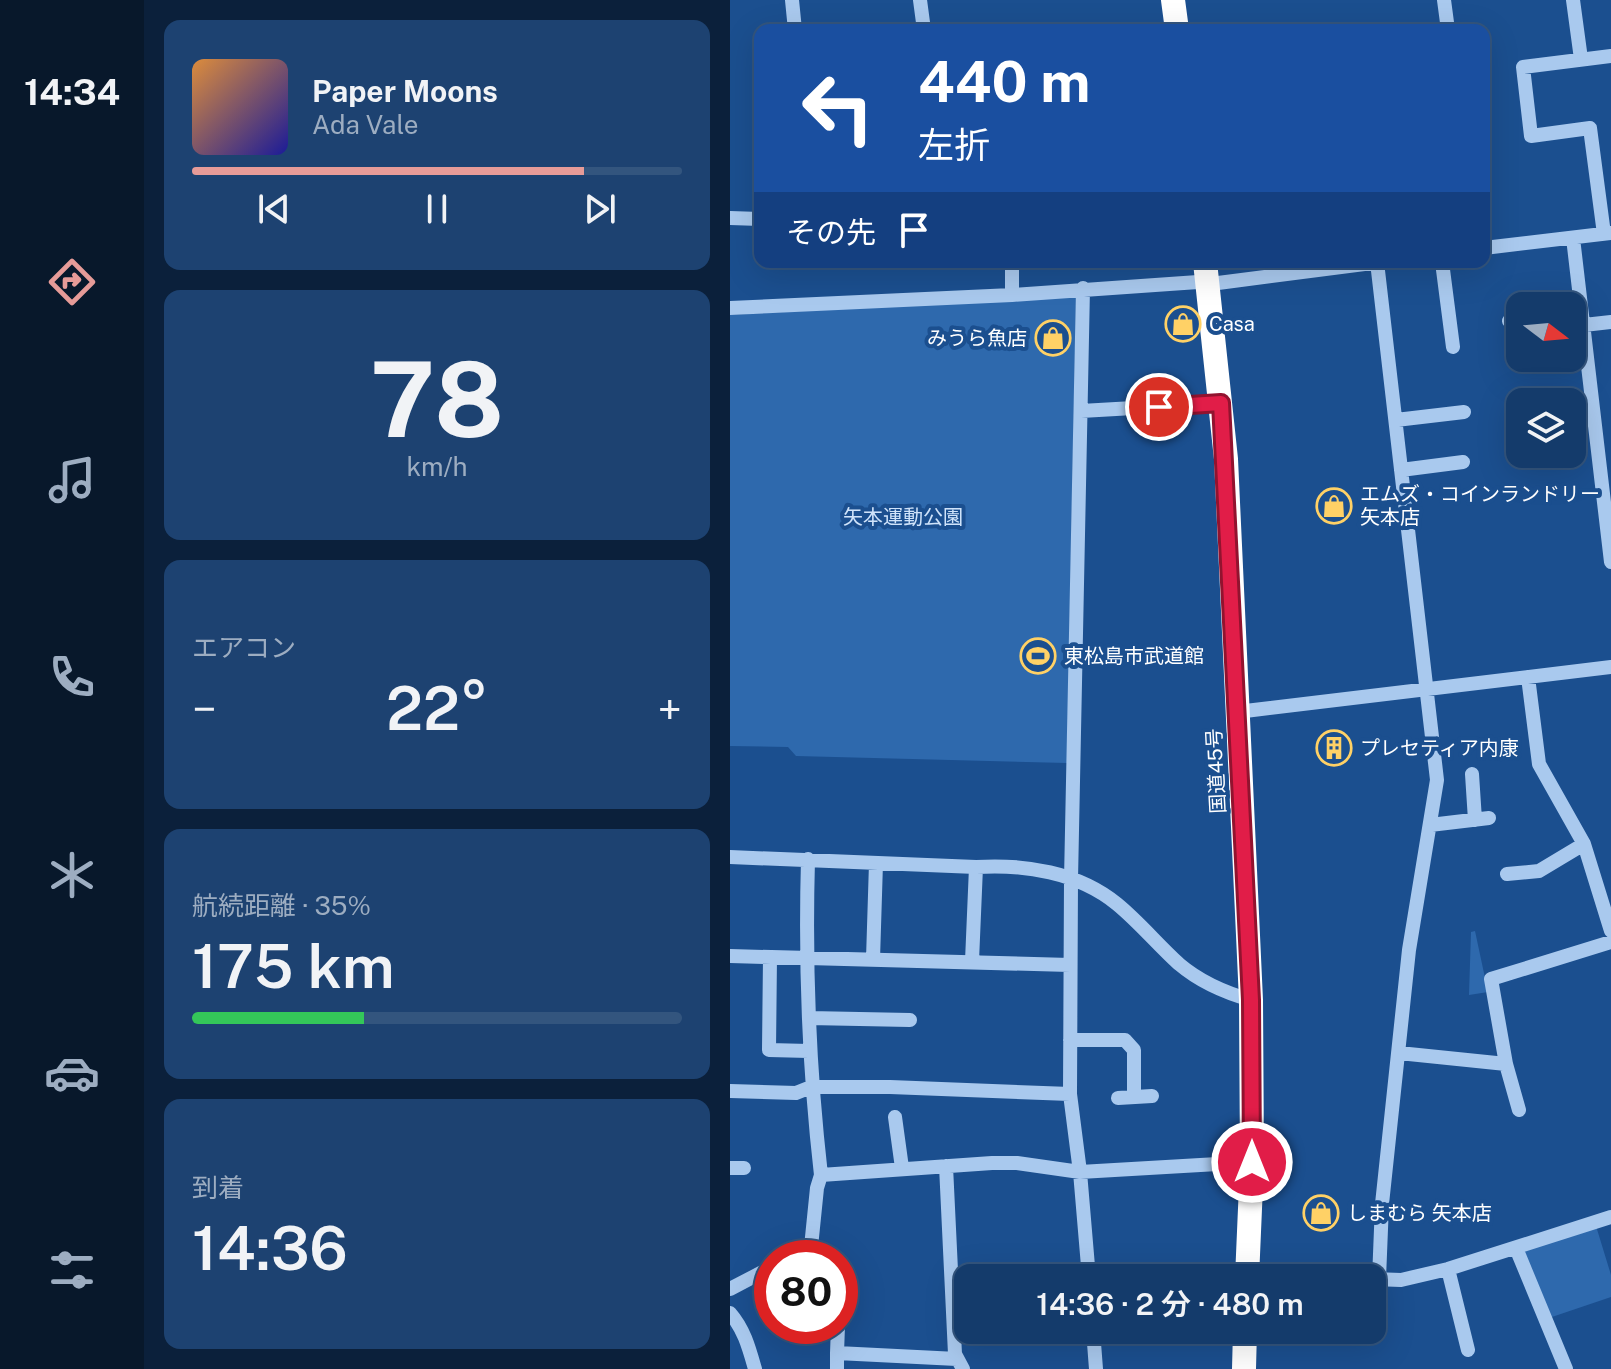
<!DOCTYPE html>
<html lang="ja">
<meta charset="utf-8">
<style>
body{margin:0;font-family:"Public Sans","Noto Sans JP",sans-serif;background:#1d4271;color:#f1f3f6;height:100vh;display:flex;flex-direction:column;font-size:30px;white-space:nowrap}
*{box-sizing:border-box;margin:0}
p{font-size:26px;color:#9dadc1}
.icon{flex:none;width:44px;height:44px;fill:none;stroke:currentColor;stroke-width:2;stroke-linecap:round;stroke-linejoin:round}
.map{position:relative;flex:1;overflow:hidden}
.sheet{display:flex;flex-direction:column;gap:20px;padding:20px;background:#0b203b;width:586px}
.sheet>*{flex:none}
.guide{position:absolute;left:24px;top:24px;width:736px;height:244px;border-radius:16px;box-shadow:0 8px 32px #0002,0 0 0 2px #33557e;background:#1a4fa0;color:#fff;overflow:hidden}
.needle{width:52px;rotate:106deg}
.fabs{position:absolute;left:776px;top:292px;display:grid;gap:16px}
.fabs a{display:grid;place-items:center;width:80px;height:80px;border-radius:16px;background:#143b6b;box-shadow:0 8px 32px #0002,0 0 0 2px #33557e;font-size:40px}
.speed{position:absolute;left:24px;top:1240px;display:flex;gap:16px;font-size:40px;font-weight:700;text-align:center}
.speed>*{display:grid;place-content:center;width:104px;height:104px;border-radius:50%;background:#143b6b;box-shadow:0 8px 32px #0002,0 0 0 2px #33557e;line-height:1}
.speed .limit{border:12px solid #d22;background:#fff;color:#111}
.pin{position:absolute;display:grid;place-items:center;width:68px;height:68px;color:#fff;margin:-34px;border:4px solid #fff;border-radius:50%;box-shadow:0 2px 8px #0007}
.me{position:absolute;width:88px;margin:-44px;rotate:0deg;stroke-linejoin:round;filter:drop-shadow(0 0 6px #0008)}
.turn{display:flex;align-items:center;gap:28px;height:168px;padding:0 32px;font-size:36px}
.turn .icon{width:104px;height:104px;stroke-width:2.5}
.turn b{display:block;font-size:56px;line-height:68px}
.then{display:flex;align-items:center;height:76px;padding:0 32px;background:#0003;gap:16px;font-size:30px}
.big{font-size:60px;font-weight:600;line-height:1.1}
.sheet .tile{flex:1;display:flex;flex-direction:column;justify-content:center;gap:12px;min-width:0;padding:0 28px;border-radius:16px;background:#1d4271}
.sheet .dial{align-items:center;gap:0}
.dial b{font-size:104px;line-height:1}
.song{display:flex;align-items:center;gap:24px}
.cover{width:96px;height:96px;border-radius:12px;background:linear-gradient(135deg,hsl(30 70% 55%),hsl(240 70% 35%))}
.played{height:8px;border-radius:4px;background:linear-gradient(90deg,#e69b98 80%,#33557e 80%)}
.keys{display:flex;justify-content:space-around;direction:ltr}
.heat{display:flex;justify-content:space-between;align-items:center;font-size:44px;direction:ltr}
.charge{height:12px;border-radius:6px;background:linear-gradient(90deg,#34c759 35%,#33557e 0)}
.trip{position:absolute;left:224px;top:1264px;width:432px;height:80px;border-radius:16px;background:#143b6b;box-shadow:0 8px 32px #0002,0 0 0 2px #33557e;font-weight:600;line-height:80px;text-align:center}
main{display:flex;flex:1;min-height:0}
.tab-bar{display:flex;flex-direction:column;width:144px;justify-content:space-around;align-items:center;background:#08182b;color:#9dadc1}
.tab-bar .icon{width:56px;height:56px}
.tab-bar .on{color:#e69b98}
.tab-bar b{font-size:36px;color:#f1f3f6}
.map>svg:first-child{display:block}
.green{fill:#2e69ad}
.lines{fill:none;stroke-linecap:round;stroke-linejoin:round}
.minor{stroke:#a9c9ee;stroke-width:14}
.highway{stroke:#fff;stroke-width:24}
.route-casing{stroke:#92132f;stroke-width:20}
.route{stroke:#e11d48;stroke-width:14}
.labels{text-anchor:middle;stroke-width:8;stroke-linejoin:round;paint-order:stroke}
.poi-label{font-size:20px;fill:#fff;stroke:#1b4f8f;text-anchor:start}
.park-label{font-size:20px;fill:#cfe3fa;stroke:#1b4f8f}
.street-label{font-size:20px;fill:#fff;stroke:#1b4f8f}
</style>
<main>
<nav class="tab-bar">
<b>14:34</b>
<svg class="icon on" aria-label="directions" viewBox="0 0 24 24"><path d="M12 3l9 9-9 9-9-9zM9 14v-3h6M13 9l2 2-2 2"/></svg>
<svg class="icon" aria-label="music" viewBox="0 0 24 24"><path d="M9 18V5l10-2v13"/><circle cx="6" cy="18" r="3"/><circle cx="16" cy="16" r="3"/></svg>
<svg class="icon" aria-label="phone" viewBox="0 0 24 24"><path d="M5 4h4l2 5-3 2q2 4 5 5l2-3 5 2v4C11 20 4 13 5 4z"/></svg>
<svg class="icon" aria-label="climate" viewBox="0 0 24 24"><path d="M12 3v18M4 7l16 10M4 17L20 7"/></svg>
<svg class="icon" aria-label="car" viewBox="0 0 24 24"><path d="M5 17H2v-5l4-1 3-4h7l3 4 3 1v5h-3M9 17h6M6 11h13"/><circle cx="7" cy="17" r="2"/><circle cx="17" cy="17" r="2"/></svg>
<svg class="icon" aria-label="filters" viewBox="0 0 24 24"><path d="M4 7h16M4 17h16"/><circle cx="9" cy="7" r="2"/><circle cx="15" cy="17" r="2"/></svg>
</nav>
<section class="sheet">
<div class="tile">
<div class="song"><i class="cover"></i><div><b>Paper Moons</b><p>Ada Vale</p></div></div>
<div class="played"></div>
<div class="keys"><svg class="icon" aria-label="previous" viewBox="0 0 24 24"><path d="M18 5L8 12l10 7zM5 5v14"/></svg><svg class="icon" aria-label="pause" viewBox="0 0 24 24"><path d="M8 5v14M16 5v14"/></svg><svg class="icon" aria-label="next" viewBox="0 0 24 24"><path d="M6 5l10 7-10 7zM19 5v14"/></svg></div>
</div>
<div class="tile dial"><b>78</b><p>km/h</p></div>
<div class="tile"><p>エアコン</p>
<div class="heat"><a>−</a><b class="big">22°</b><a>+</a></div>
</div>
<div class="tile"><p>航続距離 · 35%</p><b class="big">175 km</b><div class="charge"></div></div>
<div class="tile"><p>到着</p><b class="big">14:36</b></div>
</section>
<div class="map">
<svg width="881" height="1369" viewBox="0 0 881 1369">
<rect width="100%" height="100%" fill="#1b4f8f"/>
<path class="green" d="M346,296L337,763L66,756L58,747L0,746V315Z
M745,931L758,992L739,995L741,932Z
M866,1226L881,1275V1297L816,1319L793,1251Z"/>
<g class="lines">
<path class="minor" d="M62,0L65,30
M190,0L194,30
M714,0L718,30
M843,0L851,59
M0,218L30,219
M874,234L860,128L801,136L793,67L881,56
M843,238L881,562
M754,248L881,233
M282,262V295
M647,262L707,780L679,950L652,1204L649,1279
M712,262L723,347
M353,288L341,880L340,1094L350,1172L359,1278
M0,308L282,295L468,282L488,283L650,262
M779,321L790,320
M854,325L881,322
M351,411L491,403
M666,420L734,412
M671,470L733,462
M798,677L809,764L854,844L881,931
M507,712L881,667
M742,774L745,820
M700,825L759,818
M0,857L246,867C294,864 348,872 387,904C409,922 428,945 449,964C469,981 496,993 521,1000
M78,859C75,966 79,1070 91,1175
M777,874L809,871L854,844
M0,956L340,965
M40,957L39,1050L79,1051
M143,959L146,863
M242,961L246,867
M79,1018L180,1020
M340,1040H395L404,1050V1097
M669,1053L776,1064
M0,1091L66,1093L81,1087H160L340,1094
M388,1098L422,1096
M789,1110L776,1064L761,979L881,942
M165,1117L172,1168
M216,1166L225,1354L233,1369
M0,1168H14
M786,1248L836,1369
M60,1258L81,1247L87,1188L91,1175L262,1163H287L350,1172L522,1162
M718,1269L738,1350
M643,1279L671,1280L718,1269L881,1217
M0,1289L42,1267
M0,1313C14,1329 19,1348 25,1369
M108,1326L107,1353L227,1359
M363,1330L366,1369
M107,1369V1353"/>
<path class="highway" d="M443,0L447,30
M475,262L496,459L521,1000L522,1162L517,1278
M514,1369L515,1330"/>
</g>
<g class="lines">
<defs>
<path id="route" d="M429,407L491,403L521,1000L522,1162"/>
</defs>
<use href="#route" class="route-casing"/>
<use href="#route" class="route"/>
</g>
<defs>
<symbol id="shop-ring" viewBox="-11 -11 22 22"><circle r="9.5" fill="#1b4f8f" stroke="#ffd166" stroke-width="1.5"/><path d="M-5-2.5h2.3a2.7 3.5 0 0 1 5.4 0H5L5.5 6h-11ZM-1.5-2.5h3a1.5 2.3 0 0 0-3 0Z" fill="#ffd166"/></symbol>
<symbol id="stadium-ring" viewBox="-11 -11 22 22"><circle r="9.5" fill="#1b4f8f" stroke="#ffd166" stroke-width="1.5"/><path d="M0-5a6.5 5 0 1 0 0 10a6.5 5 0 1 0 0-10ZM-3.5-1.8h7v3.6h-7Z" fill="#ffd166"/></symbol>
<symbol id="building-ring" viewBox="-11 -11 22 22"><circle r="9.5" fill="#1b4f8f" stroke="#ffd166" stroke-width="1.5"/><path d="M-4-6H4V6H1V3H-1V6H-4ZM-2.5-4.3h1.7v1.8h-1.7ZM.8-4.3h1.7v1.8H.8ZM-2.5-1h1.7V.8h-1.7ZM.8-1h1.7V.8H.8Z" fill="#ffd166"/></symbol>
</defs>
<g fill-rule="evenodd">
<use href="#shop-ring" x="433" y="304" width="40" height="40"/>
<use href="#shop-ring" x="303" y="318" width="40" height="40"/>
<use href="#shop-ring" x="584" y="486" width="40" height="40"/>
<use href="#stadium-ring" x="288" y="636" width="40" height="40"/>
<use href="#building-ring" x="584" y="728" width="40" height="40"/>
<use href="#shop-ring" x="571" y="1193" width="40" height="40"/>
</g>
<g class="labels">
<g class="poi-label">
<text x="479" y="331">Casa</text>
<text x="297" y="345" text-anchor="end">みうら魚店</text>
<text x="630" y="501">エムズ・コインランドリー<tspan x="630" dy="23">矢本店</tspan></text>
<text x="334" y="663">東松島市武道館</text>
<text x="630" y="755">プレセティア内康</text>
<text x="617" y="1220">しまむら 矢本店</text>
</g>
<g class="park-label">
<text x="173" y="524">矢本運動公園</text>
</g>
<g class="street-label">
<text transform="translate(486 771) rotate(-93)" y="7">国道45号</text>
</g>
</g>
</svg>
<div class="fabs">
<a><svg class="needle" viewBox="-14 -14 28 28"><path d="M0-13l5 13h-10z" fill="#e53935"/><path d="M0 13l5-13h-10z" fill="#9dadc1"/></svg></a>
<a><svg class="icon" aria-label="layers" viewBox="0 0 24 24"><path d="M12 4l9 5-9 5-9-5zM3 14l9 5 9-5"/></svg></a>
</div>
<div class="speed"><div class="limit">80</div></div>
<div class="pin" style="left:429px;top:407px;background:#d93025"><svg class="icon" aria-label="arrive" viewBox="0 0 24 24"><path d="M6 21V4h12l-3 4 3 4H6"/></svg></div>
<svg class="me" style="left:522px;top:1162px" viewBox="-20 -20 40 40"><circle r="17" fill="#e11d48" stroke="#fff" stroke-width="3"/><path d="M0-11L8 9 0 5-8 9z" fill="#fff"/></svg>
<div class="trip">14:36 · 2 分 · 480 m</div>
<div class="guide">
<div class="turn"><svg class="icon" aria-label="left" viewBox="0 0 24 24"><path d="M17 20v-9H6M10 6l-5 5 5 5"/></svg><div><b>440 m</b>左折</div></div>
<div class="then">その先<svg class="icon" aria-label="arrive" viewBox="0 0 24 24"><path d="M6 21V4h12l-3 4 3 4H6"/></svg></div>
</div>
</div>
</main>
